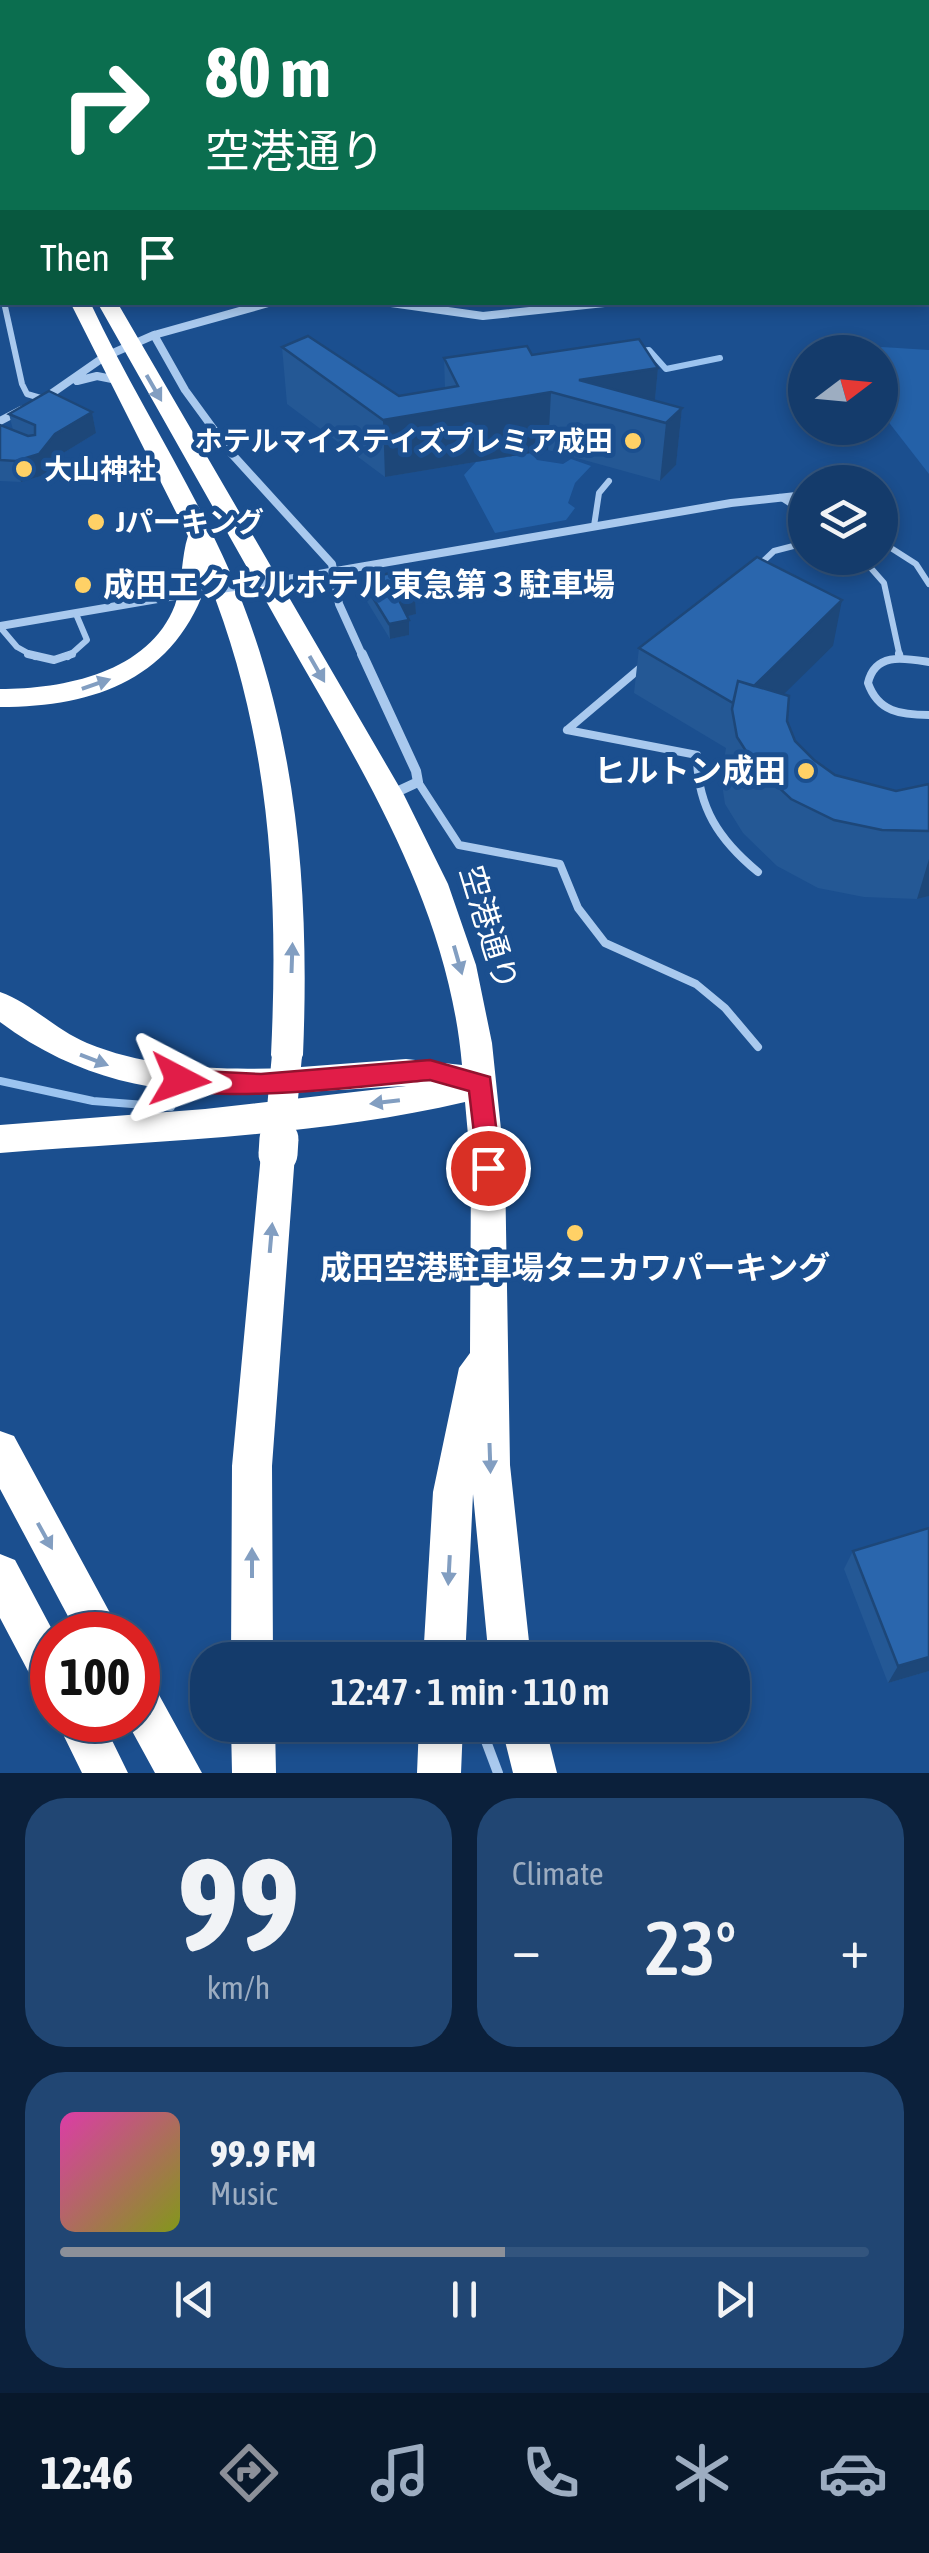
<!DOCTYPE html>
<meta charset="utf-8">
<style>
body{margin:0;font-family:"Asap Condensed","Noto Sans JP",sans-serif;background:#214673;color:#f1f3f6;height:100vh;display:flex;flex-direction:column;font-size:38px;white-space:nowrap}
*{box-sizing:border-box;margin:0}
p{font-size:32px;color:#9dadc1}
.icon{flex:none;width:55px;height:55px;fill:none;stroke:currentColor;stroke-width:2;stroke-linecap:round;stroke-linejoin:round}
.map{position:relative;height:1773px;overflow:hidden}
.sheet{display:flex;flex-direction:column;gap:25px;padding:25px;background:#0b203b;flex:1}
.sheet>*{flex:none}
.banner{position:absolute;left:0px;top:0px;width:930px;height:305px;box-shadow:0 5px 15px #0003,0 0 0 2px #33557e;background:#0b6e4f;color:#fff;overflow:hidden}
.needle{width:65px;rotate:74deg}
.buttons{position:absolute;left:788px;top:335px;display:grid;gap:20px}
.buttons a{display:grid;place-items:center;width:110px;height:110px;border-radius:50%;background:#143b6b;box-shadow:0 5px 15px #0003,0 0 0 2px #33557e;font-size:50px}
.speed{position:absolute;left:30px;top:1612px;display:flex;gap:20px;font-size:50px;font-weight:700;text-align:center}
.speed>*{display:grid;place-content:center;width:130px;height:130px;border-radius:50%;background:#143b6b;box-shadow:0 5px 15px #0003,0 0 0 2px #33557e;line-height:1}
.speed .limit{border:15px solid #d22;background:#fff;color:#111}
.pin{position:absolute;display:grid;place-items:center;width:85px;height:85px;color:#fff;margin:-42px;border:5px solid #fff;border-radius:50%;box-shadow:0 2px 10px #0007}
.me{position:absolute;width:110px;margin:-55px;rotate:94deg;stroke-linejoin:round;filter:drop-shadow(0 0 8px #0008)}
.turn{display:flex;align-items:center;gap:35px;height:210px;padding:0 40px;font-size:45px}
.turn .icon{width:130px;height:130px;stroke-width:2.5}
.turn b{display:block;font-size:70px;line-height:85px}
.then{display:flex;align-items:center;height:95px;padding:0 40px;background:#0003;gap:20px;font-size:38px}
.big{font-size:75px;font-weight:600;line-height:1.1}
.sheet .card{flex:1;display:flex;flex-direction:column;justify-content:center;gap:15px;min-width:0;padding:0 35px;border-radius:40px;background:#214673}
.sheet .dial{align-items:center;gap:0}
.dial b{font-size:130px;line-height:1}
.song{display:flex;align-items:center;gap:30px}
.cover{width:120px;height:120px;border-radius:15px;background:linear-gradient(135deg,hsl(320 70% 55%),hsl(70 70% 35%))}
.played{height:10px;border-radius:5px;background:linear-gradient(90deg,#8c9099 55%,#33557e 55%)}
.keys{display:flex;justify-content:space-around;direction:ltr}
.heat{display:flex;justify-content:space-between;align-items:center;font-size:55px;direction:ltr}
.sheet .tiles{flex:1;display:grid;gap:25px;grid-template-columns:1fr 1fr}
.card:last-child{grid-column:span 2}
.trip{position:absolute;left:190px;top:1642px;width:560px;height:100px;border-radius:40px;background:#143b6b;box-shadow:0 5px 15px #0003,0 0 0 2px #33557e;font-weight:600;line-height:100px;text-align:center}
.tabs{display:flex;height:160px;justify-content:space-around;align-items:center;background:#08182b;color:#9dadc1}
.tabs .icon{width:70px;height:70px}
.tabs .selected{color:#8c9099}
.tabs b{font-size:45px;color:#f1f3f6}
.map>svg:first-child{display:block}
.green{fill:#2461a8}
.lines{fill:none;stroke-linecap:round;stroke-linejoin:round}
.stream-far1{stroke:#9cc4f0;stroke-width:6}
.stream{stroke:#9cc4f0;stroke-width:8}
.path{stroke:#a9c9ee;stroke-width:2.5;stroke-dasharray:2.5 5;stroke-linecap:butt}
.lane-far2{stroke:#a9c9ee;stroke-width:6}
.lane-far1{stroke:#a9c9ee;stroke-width:8}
.lane{stroke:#a9c9ee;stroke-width:10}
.street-far2{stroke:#a9c9ee;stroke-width:6}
.street-far1{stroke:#a9c9ee;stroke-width:8}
.street{stroke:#a9c9ee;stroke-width:10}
.highway{fill:#fff;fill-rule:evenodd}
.street-bridge{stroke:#a9c9ee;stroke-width:8}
.highway-bridge-far1{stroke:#fff;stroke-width:30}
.highway-bridge{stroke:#fff;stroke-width:39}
.wall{fill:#245895}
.shaded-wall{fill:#1d4779}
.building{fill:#2a66ad;stroke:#1d4779;stroke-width:2.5}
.oneway{fill:#829ec1}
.route{fill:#e11d48;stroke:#92132f;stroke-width:2.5}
.poi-dot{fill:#ffd166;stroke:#1b4f8f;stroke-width:4}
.labels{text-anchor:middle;stroke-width:10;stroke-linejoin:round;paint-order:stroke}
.far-poi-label{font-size:28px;font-weight:bold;fill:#fff;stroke:#1b4f8f;text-anchor:start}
.poi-label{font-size:32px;font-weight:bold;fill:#fff;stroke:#1b4f8f;text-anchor:start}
.street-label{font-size:32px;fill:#fff;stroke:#1b4f8f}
</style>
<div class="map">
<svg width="929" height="1773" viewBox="0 0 929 1773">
<rect width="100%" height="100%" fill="#1b4f8f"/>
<path class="green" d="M882,347L929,350V474L880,411V352H869Z
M531,453L537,460L563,464L571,459L591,466L575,483L568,503L575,508L566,520L495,533L464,475L476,462Z"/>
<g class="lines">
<path class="stream-far1" d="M640,351L649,350L666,369L720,358"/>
<path class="stream" d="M0,1081L93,1101L171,1107"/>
<path class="path" d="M432,2L440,0"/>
<path class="lane-far2" d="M4,302L22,384L27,394L44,399
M780,497L805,513
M594,526L599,493L609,481
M880,541L916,564L929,584
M862,558L884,583L900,657
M757,567L774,551L805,543
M0,627L17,647L35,657
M68,657L87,640L76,614"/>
<path class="lane-far1" d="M28,654L54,660L72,654
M899,654L900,658
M929,662C904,658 875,652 868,683C878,712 901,715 929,715
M567,730L645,664
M567,730L697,755C697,807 719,840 758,872
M418,782L459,845L560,864L578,908L605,943L696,984L725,1008L758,1047"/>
<path class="lane" d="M480,1725L498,1773"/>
<path class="street-far2" d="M589,0L595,2"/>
<path class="street-far1" d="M384,302L483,316L614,302
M154,335L185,390L231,453L332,564L339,604L363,657
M77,381L97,376L117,380
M45,398L104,357L154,335L272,302
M0,421L21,410
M313,575L731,503L805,495
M0,626L175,596"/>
<path class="street" d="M362,654L416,771L418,782L390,795"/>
<path class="highway" d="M2,47V57L0,58V48Z
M70,302H90C133,394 189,479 230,572C297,728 310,887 303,1055L299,1064L288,1068L406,1059L462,1065C448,905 362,770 284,633C222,523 160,413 97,302H117L404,795L448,884L476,965L492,1043L505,1168L510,1465L531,1660H489L473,1494L465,1660H423L433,1492L459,1368L470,1353L471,1168L465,1102C316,1137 152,1141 0,1153V1125L205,1109L406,1086C259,1093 127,1117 0,1022V992C31,1003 56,1030 87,1043C150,1069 220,1070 287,1068L275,1064L271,1055C279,890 270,734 208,580C176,678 97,707 0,707V689C63,689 149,673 175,605C183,582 181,557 188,536Z
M278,1139L290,1144L295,1154L272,1466L273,1660H231L232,1466L261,1154L266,1144Z
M0,1431L14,1436L122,1635H78L0,1489Z
M0,1554L15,1560L55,1635L52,1694L37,1688L0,1618Z
M138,1677L153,1684L202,1773H155L126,1720H138Z
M56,1720H102L128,1773H82Z
M231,1725H275L276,1773H232Z
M419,1725H463L461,1773H417Z
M501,1725H545L557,1773H513Z"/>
<path class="street-bridge" d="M175,596L313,575"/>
<path class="highway-bridge-far1" d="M279,1141L287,1055"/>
<path class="highway-bridge" d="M278,1154L279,1139"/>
</g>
<path class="wall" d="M282,347L399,396L445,388L444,358L532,355L658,368L655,400L682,408L676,465L660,481L548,450L385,477L287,404Z
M92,412L96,433L60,455L44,475L21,482L0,481V425L13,430L9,414Z
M362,580L415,598L416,614L407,616L409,635L390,639L363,595Z
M833,646L783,694L787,721L795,741L814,760L835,775L896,791L929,784V896L917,899L864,897L818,888L777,866L743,833L725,804L721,777L726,748L634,693L639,648Z
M853,1551L929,1671L888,1683L844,1569Z"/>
<path class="shaded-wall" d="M658,368L653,420L579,380Z
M551,392L548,450L385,477L383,420Z
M682,408L676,465L660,481L666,423Z
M92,412L96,433L60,455L44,475L21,482L16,461L55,434Z
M415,598L416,614L400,618V602Z
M842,600L833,646L738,739L734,704Z
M409,620V635L390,639L389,624Z
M929,859V896L917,899Z
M929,1657V1671L888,1683L898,1666Z
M628,1725H645L616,1733L618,1728Z"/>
<path class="building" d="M308,336L399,396L458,386L444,358L527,346L532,355L639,339L658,368L579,380L682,408L666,423L551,392L383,420L282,347Z
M49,391L92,412L55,434L39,454L16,461L0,460V425L28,436L35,435V425L9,414Z
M757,557L842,600L754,686L738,681L733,703L639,648Z
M398,571L415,598L400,602L409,620L389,624L362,580Z
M738,681L789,696L787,721L795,741L814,760L835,775L896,791L929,784V831L882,830L834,820L791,799L755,765L737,737L732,709Z
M929,1528V1657L898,1666L853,1551Z
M694,1647L699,1660H649Z"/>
<defs><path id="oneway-solid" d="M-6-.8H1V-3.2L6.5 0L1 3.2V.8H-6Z" transform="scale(2.5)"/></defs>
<g class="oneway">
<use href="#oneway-solid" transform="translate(154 388) rotate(60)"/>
<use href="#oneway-solid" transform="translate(317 669) rotate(60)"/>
<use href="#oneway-solid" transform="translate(96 684) rotate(-19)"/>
<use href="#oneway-solid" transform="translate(292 958) rotate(-88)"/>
<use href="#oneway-solid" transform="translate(458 960) rotate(74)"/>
<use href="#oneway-solid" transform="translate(94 1060) rotate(21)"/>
<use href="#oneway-solid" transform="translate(385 1102) rotate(173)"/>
<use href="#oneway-solid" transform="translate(271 1238) rotate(-85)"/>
<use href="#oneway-solid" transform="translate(490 1458) rotate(88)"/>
<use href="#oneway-solid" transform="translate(45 1536) rotate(61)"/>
<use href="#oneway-solid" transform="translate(252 1563) rotate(-90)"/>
<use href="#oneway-solid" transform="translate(449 1570) rotate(93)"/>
</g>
<path class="route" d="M430,1060L490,1077L501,1168L497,1176H479L469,1091L430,1080C392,1083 182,1110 167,1080L180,1070L261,1074Z"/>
<g class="poi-dot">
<circle cx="633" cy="441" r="10"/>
<circle cx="24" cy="469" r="10"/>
<circle cx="96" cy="522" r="10"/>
<circle cx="83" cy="585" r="10"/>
<circle cx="806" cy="771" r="10"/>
<circle cx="575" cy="1233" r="10"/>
</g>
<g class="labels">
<g class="far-poi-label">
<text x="613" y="451" text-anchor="end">ホテルマイステイズプレミア成田</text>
<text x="44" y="479">大山神社</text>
<text x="116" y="532">Jパーキング</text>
</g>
<g class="poi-label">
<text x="103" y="596">成田エクセルホテル東急第３駐車場</text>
<text x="786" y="782" text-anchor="end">ヒルトン成田</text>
<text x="575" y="1279" text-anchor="middle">成田空港駐車場タニカワパーキング</text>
</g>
<g class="street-label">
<text transform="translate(489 928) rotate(73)" y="11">空港通り</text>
</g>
</g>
</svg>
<div class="buttons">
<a><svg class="needle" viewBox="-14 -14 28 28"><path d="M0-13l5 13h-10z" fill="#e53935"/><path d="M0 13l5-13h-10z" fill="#9dadc1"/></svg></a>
<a><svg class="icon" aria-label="layers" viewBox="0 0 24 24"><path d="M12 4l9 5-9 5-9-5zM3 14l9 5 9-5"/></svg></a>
</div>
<div class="speed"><div class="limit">100</div></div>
<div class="pin" style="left:488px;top:1168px;background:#d93025"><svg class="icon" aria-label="arrive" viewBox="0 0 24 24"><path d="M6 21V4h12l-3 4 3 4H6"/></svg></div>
<svg class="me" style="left:180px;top:1080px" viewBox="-20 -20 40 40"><path d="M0-17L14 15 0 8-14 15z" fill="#e11d48" stroke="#fff" stroke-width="4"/></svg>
<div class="trip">12:47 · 1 min · 110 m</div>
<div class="banner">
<div class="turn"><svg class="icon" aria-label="right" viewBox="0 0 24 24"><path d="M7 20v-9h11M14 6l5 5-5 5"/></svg><div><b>80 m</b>空港通り</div></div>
<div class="then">Then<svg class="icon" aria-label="arrive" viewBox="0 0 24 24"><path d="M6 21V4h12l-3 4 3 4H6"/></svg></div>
</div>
</div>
<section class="sheet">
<div class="tiles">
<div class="card dial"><b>99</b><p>km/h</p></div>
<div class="card"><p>Climate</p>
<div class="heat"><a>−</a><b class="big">23°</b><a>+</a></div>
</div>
<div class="card">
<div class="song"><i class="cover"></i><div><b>99.9 FM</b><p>Music</p></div></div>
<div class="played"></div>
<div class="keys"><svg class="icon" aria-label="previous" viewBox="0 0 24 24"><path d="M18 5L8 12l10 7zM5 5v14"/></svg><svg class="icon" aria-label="pause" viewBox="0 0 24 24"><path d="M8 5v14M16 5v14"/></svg><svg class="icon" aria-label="next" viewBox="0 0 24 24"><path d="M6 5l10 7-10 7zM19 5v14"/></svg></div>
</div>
</div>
</section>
<nav class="tabs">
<b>12:46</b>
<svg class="icon selected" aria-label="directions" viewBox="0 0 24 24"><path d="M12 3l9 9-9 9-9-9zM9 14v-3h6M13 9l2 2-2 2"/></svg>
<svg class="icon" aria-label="music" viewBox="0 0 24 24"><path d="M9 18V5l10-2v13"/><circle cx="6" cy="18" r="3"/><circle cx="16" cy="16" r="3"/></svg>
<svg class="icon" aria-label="phone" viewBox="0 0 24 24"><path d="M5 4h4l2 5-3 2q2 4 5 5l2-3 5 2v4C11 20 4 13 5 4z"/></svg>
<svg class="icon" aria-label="climate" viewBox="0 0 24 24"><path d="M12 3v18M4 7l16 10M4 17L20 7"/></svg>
<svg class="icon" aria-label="car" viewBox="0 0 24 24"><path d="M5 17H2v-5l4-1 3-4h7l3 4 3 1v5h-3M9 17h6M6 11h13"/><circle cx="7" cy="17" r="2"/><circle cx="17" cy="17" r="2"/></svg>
</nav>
